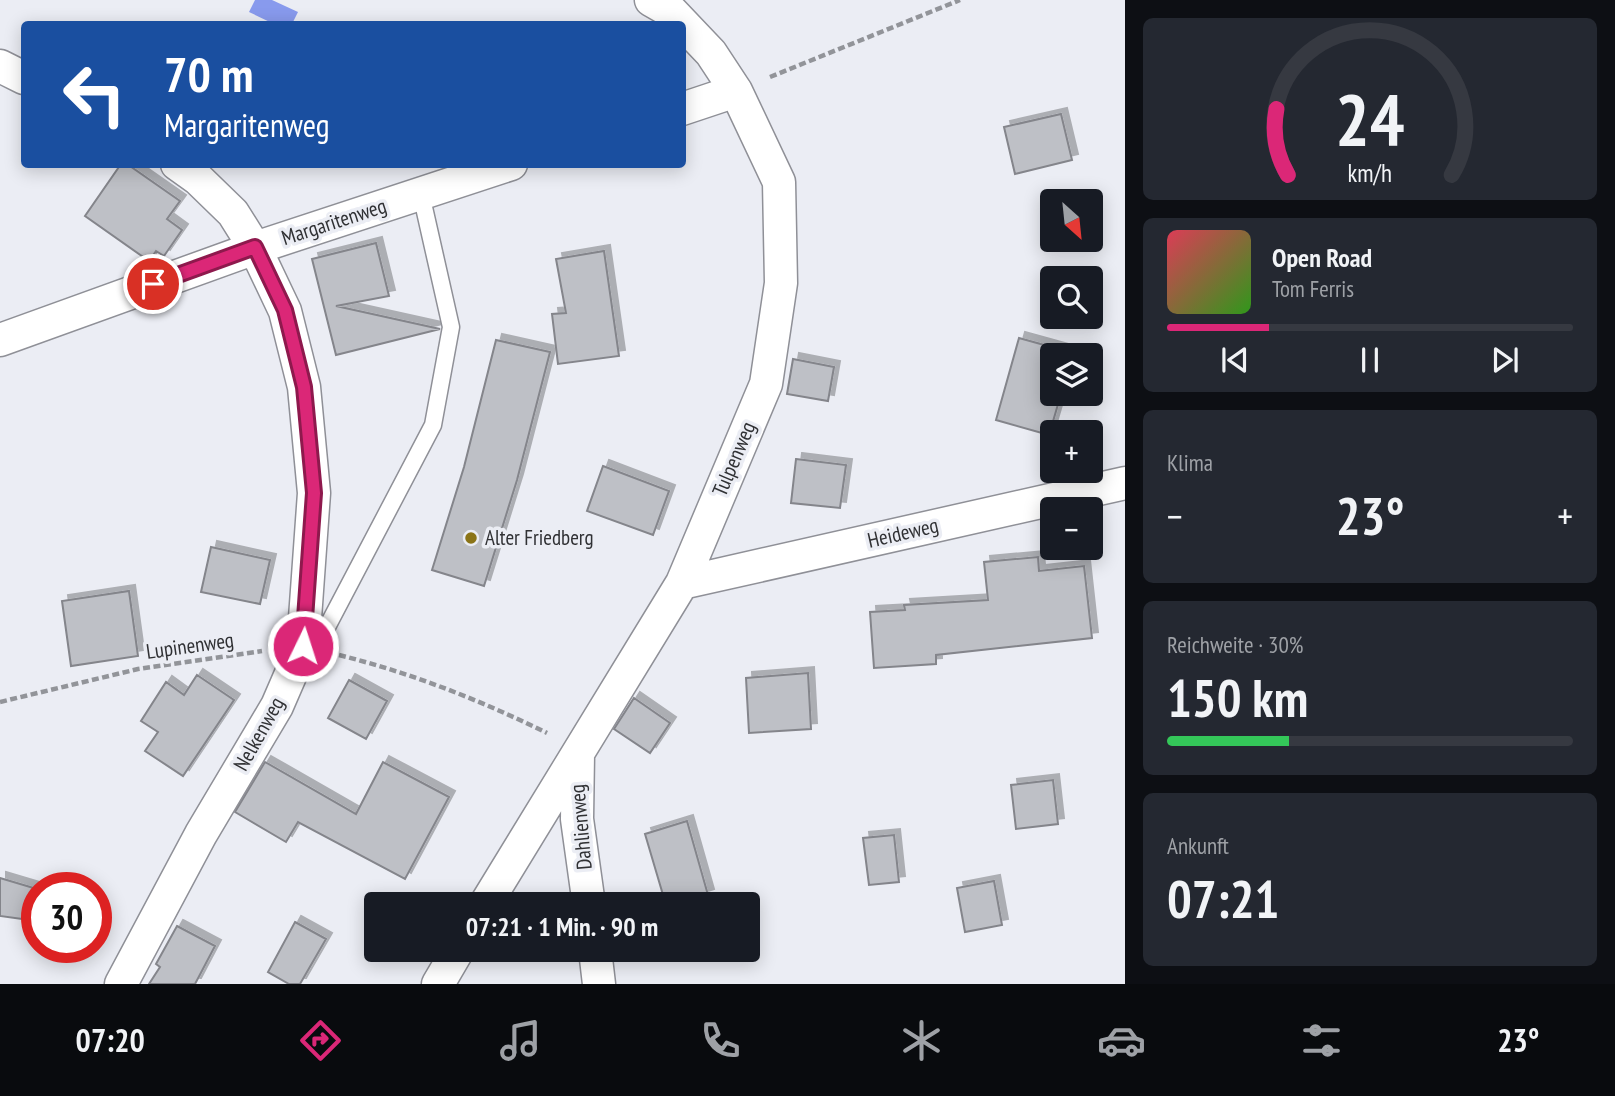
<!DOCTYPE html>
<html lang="de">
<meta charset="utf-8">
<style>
body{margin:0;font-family:"PT Sans Narrow",sans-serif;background:#242831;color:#f1f3f6;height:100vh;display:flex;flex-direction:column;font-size:26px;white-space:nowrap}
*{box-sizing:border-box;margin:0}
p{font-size:23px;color:#9ea1a6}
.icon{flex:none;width:38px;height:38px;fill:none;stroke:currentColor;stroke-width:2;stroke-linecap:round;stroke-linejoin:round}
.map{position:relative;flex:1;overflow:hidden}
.sheet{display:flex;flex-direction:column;gap:18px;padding:18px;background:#0d0f14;width:490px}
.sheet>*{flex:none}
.hud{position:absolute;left:21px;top:21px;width:665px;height:147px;border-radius:7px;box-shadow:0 4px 18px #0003;background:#1a4fa0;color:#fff;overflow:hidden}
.needle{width:46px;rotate:153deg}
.fabs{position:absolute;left:1040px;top:189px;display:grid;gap:14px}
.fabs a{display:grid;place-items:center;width:63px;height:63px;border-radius:7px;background:#171b24;box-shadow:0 4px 18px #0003;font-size:35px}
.speed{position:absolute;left:21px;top:872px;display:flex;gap:14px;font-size:35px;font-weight:700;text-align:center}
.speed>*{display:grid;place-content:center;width:91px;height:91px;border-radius:50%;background:#171b24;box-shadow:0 4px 18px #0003;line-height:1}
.speed .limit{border:10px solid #d22;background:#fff;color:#111}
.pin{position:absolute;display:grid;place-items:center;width:60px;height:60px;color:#fff;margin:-30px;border:4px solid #fff;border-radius:50%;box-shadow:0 2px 7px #0007}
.me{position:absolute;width:77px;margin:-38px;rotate:4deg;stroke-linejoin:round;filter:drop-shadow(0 0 5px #0008)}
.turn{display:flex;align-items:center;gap:24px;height:147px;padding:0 28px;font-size:32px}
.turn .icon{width:91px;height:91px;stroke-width:2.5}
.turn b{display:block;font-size:49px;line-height:60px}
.big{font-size:52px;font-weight:600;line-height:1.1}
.sheet .widget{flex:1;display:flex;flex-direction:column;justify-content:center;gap:10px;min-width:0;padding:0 24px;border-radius:10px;background:#242831}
.sheet .dial{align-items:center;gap:0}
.dial svg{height:182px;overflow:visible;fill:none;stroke:#363941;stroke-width:7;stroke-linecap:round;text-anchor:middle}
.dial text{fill:#f1f3f6;stroke:none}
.song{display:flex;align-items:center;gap:21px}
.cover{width:84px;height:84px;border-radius:10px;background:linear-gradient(135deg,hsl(350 70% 55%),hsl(110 70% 35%))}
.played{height:7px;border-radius:4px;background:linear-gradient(90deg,#db2777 25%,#363941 25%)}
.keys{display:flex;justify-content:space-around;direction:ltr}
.heat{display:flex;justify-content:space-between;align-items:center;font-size:38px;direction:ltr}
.charge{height:10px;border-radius:5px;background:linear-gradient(90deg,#34c759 30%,#363941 0)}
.trip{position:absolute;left:364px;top:892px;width:396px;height:70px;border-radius:7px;background:#171b24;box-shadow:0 4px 18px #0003;font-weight:600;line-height:70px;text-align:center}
.tabs{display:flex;height:112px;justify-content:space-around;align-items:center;background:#090b0e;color:#9ea1a6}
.tabs .icon{width:49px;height:49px}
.tabs .active{color:#db2777}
.tabs b{font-size:32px;color:#f1f3f6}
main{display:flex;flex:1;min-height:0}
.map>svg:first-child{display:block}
.water{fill:#889aed}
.building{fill:#bec0c6;stroke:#84858b;stroke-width:2;filter:url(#shadow)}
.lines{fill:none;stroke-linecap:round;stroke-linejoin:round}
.lane-casing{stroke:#8f9097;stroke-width:19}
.street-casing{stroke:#8f9097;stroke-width:35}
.path{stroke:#929499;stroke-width:4.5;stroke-dasharray:7 3.5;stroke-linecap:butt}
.lane{stroke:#fff;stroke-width:16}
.street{stroke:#fff;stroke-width:32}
.route-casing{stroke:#8e194d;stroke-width:18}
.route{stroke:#db2777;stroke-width:12}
.poi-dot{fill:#8b7417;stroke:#ebedf4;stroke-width:2.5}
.labels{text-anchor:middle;stroke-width:7;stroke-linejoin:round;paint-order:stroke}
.street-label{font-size:21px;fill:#303134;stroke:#ebedf4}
.poi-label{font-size:21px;fill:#303134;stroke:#ebedf4;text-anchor:start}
</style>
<main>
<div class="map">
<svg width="1125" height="984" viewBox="0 0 1125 984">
<defs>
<filter id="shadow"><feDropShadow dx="6" dy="-6" stdDeviation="0" flood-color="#0004"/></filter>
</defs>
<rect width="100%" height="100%" fill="#ebedf4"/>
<path class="water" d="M255,0H272L298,12L292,24H274L249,12Z"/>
<path class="building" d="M1061,114L1072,160L1015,174L1004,127Z
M121,164H127L180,201L167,219L182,230L164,256L156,251L149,261L85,216Z
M376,243L389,296L336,306L440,329L336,355L312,259Z
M604,251L619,356L558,364L552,314L566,313L556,259Z
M1019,338L1073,353L1072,355H1052V394H1061L1049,435L996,420Z
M496,340L550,352L517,480L484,586L432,570L464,467Z
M793,359L834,367L828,401L787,394Z
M796,459L846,465L840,508L791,503Z
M603,466L669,491L653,535L587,511Z
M211,547L270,560L260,604L201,592Z
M1038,557L1039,571L1084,566L1092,638L936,655V664L874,668L870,612L905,610L904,605L988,600L984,562Z
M129,591L138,656L71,666L62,601Z
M808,673L811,729L749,733L746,678Z
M197,675L234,700L183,776L145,751L158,732L141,721L166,682L184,695Z
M349,680L387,701L366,739L328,718Z
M634,698L670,723L650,753L614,729Z
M265,762L356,814L383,762L449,797L405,879L298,822L286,842L235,812Z
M1053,780L1058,824L1016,829L1011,785Z
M687,821L708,895L676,905H666L645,834Z
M894,835L899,882L869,885L863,838Z
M0,878L37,889V921L0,916Z
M994,881L1002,925L965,932L957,888Z
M295,922L326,939L300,984H289L268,972Z
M177,926L215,946L195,984H149L160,967L156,964Z"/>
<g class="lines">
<defs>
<path id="lane" d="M303,645L327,627L433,425L451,327L421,194"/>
<path id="street" d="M0,66L24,78
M682,109L736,91
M0,340L255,248L511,164
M682,583L1125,483
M578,754L577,819L589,905
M485,905L682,583L766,384L781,283L779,182L736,91L711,53L672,12L651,0
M595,950L599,984
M121,984L201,834L277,706L303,646L314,493L304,387L285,311L255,248L233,213L198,179L177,164
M438,984L458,950"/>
</defs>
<use href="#lane" class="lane-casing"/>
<use href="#street" class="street-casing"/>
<path class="path" d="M770,77L960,0
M339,655C411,673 480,700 547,733
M0,702L138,669L262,651"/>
<use href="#lane" class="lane"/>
<use href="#street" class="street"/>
</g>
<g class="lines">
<defs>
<path id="route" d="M153,284L255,247L285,310L304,387L314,493L303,646"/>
</defs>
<use href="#route" class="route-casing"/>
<use href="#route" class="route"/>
</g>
<circle class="poi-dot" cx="471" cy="538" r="7"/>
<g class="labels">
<g class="street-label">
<text transform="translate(334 222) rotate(-18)" y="7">Margaritenweg</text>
<text transform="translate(734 459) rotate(-67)" y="7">Tulpenweg</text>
<text transform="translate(903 533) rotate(-13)" y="7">Heideweg</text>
<text transform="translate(190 646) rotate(-8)" y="7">Lupinenweg</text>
<text transform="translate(259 734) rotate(-61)" y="7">Nelkenweg</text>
<text transform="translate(581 827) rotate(-95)" y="7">Dahlienweg</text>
</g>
<g class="poi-label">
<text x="485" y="545">Alter Friedberg</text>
</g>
</g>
</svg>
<div class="fabs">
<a><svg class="needle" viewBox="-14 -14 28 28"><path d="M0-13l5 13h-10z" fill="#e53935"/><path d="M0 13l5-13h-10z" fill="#9ea1a6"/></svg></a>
<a><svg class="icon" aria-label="search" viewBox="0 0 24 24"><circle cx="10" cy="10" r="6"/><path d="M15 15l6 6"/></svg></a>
<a><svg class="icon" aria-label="layers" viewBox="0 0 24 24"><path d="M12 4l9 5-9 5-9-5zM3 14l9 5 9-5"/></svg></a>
<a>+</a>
<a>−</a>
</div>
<div class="speed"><div class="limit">30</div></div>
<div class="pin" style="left:153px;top:284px;background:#d93025"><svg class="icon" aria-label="arrive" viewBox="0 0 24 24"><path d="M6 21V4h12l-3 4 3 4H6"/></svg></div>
<svg class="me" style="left:303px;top:646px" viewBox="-20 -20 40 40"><circle r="17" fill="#db2777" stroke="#fff" stroke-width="3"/><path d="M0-11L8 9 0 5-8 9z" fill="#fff"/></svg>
<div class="trip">07:21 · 1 Min. · 90 m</div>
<div class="hud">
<div class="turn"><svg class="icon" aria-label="left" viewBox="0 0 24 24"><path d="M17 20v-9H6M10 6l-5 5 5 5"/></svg><div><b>70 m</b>Margaritenweg</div></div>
</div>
</div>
<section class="sheet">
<div class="widget dial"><svg viewBox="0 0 100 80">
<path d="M14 69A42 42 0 1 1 86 69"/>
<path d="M14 69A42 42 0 0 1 9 40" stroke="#db2777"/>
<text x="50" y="56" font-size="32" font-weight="700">24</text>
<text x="50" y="72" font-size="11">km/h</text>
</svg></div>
<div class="widget">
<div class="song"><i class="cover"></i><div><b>Open Road</b><p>Tom Ferris</p></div></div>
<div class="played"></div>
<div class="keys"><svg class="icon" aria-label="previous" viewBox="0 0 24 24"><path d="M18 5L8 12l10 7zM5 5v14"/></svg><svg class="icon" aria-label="pause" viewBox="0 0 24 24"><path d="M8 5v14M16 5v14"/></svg><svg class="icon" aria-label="next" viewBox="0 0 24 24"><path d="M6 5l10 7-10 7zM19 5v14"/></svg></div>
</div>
<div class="widget"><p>Klima</p>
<div class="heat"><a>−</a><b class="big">23°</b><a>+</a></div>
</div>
<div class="widget"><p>Reichweite · 30%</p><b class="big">150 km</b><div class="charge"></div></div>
<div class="widget"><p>Ankunft</p><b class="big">07:21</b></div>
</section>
</main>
<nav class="tabs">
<b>07:20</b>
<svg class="icon active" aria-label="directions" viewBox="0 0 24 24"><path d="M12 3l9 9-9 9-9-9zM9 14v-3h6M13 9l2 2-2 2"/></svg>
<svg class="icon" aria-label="music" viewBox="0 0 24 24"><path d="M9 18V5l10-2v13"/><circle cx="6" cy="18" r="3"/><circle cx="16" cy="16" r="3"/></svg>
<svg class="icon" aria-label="phone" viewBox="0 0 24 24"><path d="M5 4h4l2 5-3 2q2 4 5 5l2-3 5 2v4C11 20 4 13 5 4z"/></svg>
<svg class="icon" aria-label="climate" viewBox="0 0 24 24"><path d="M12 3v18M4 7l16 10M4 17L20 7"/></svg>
<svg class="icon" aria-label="car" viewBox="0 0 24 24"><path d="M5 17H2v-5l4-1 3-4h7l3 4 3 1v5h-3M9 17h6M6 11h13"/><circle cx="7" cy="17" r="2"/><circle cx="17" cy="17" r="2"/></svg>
<svg class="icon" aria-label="filters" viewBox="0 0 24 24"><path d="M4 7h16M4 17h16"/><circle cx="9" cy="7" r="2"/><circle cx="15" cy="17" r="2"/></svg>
<b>23°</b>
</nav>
